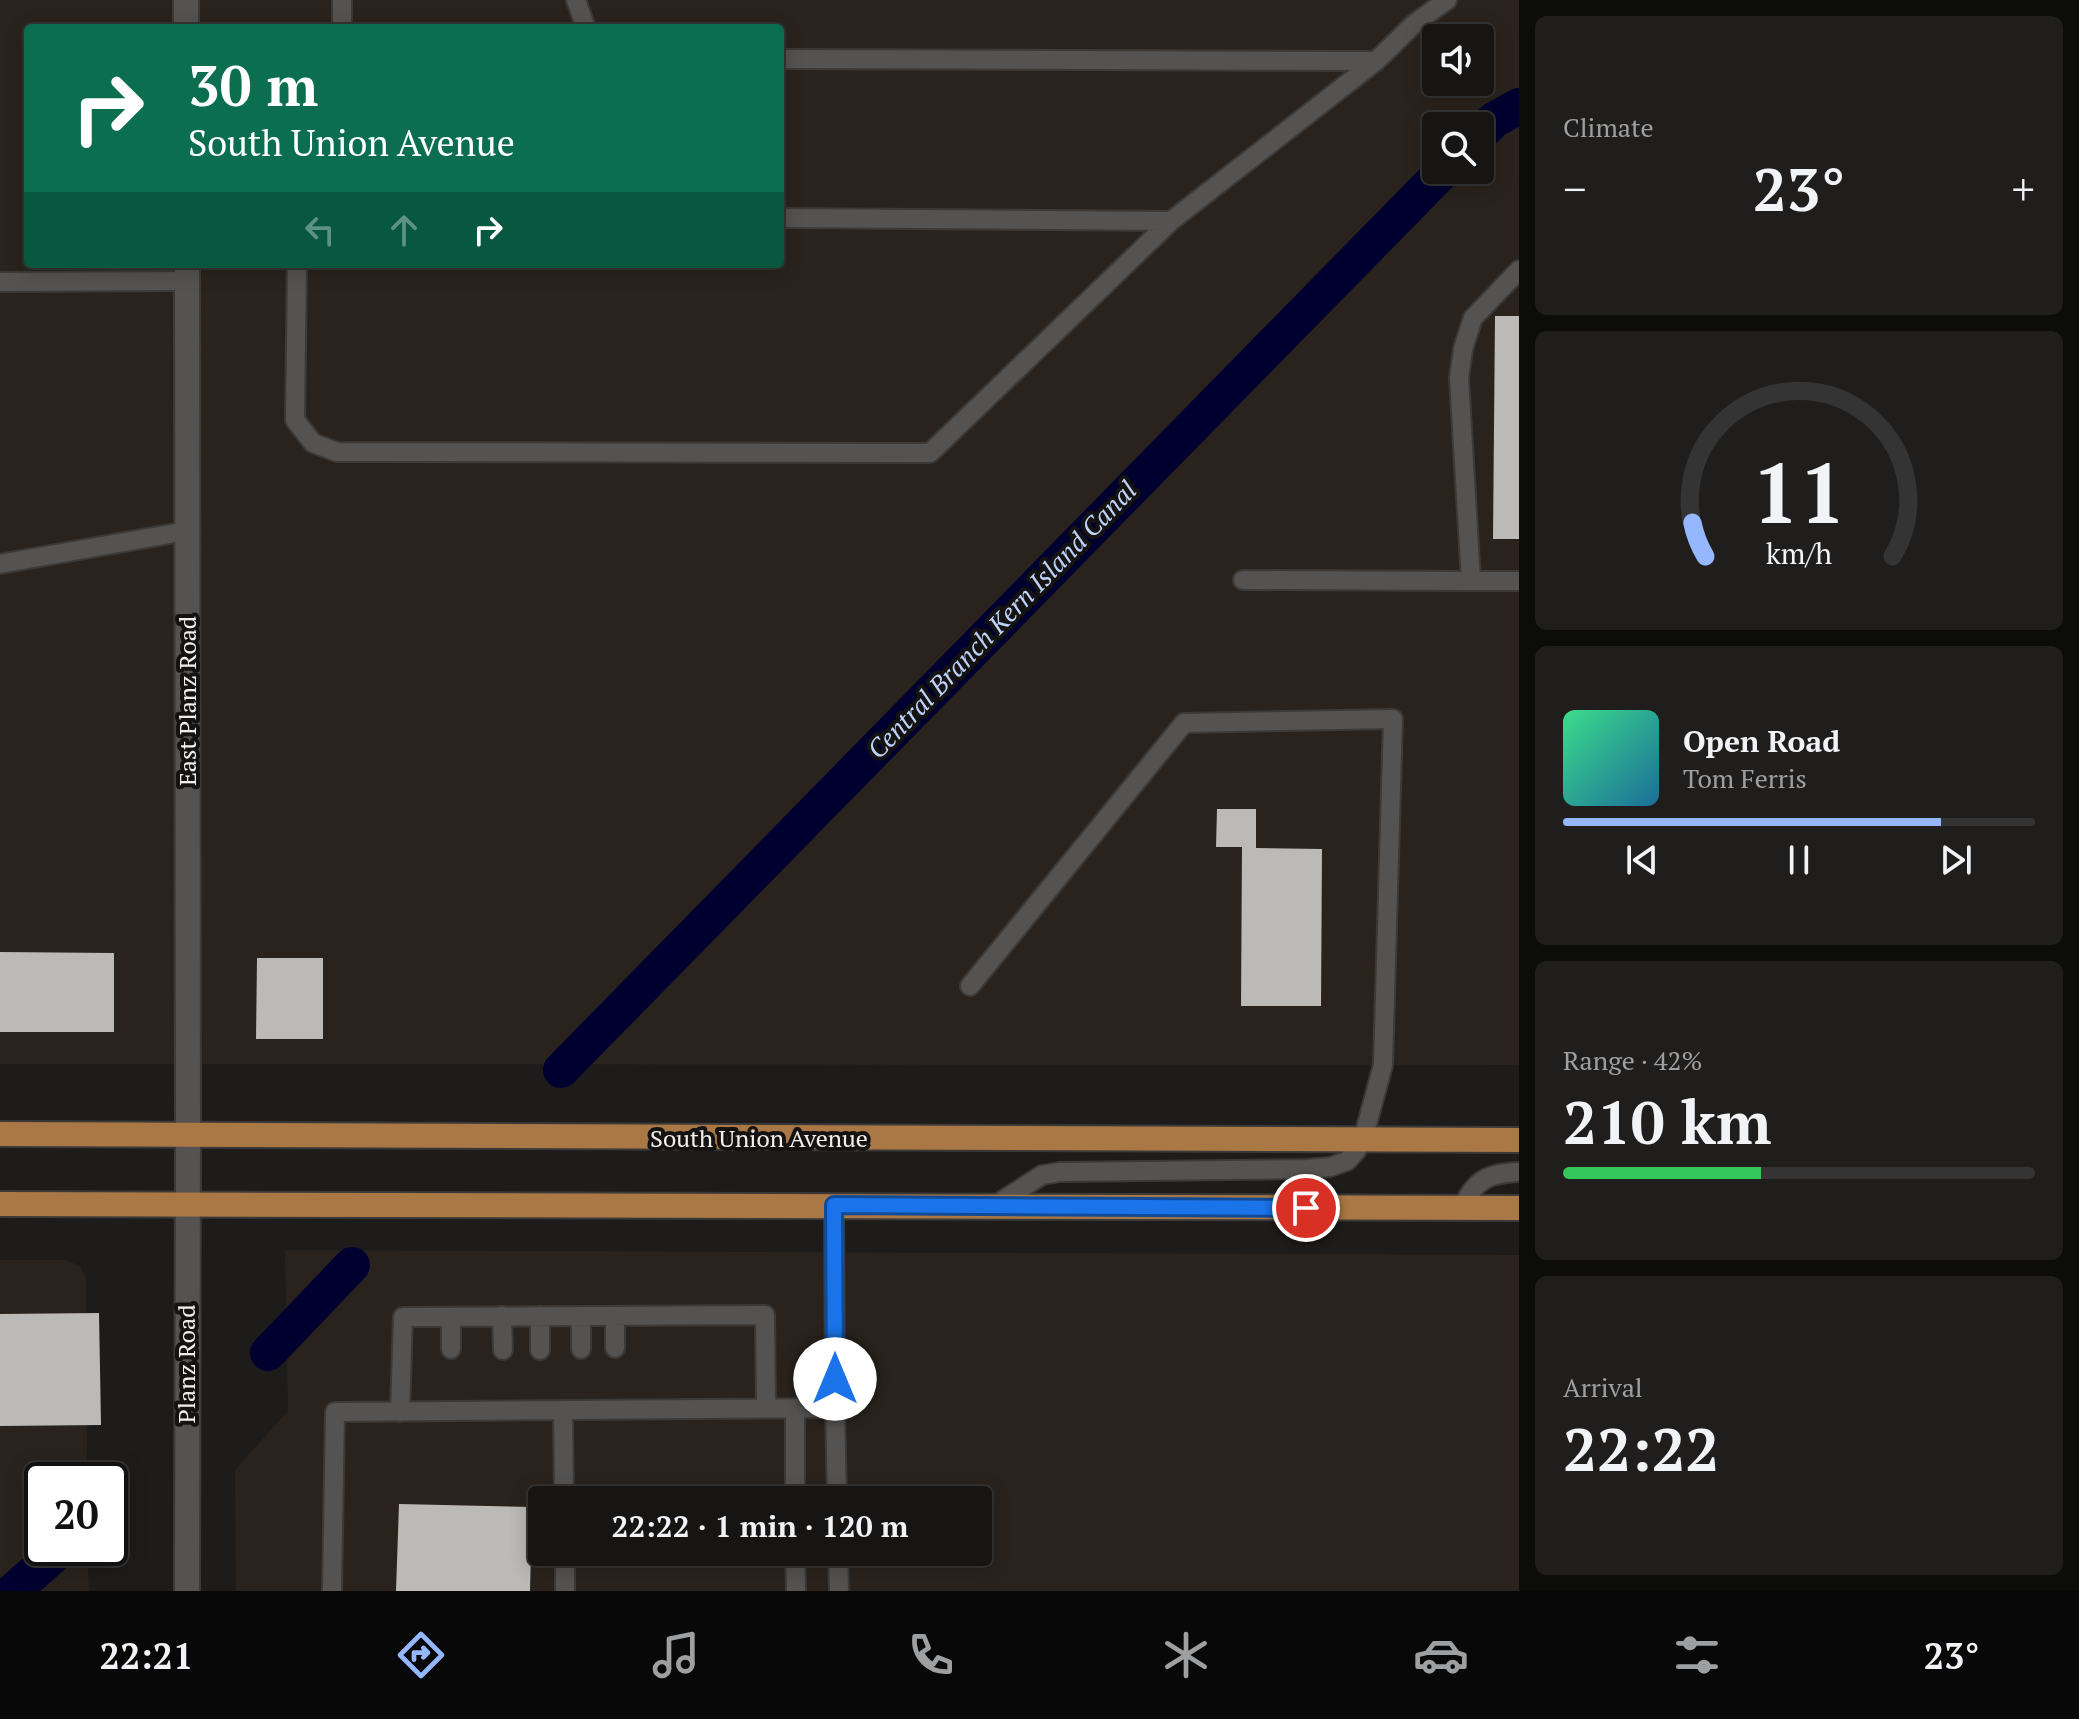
<!DOCTYPE html>
<meta charset="utf-8">
<style>
body{margin:0;font-family:"PT Serif",serif;background:#1f1e1d;color:#f1f3f6;height:100vh;display:flex;flex-direction:column;font-size:30px;white-space:nowrap}
*{box-sizing:border-box;margin:0}
p{font-size:26px;color:#9e9fa0}
.icon{flex:none;width:44px;height:44px;fill:none;stroke:currentColor;stroke-width:2;stroke-linecap:round;stroke-linejoin:round}
.map{position:relative;flex:1;overflow:hidden}
.details{display:flex;flex-direction:column;gap:16px;padding:16px;background:#0c0c0b;width:560px}
.details>*{flex:none}
.top-card{position:absolute;left:24px;top:24px;width:760px;height:244px;border-radius:8px;box-shadow:0 4px 20px #0003,0 0 0 2px #353434;background:#0b6e4f;color:#fff;overflow:hidden}
.fabs{position:absolute;left:1422px;top:24px;display:grid;gap:16px}
.fabs a{display:grid;place-items:center;width:72px;height:72px;border-radius:8px;background:#161514;box-shadow:0 4px 20px #0003,0 0 0 2px #353434;font-size:40px}
.speed{position:absolute;left:24px;top:1462px;display:flex;gap:16px;font-size:40px;font-weight:700;text-align:center}
.speed>*{display:grid;place-content:center;width:104px;height:104px;border-radius:50%;background:#161514;box-shadow:0 4px 20px #0003,0 0 0 2px #353434;line-height:1}
.speed .limit{border:4px solid #111;border-radius:12px;background:#fff;color:#111}
.pin{position:absolute;display:grid;place-items:center;width:68px;height:68px;color:#fff;margin:-34px;border:4px solid #fff;border-radius:50%;box-shadow:0 2px 8px #0007}
.me{position:absolute;width:88px;margin:-44px;rotate:0deg;stroke-linejoin:round;filter:drop-shadow(0 0 6px #0008)}
.turn{display:flex;align-items:center;gap:28px;height:168px;padding:0 32px;font-size:36px}
.turn .icon{width:104px;height:104px;stroke-width:2.5}
.turn b{display:block;font-size:56px;line-height:68px}
.lanes{display:flex;align-items:center;height:76px;padding:0 32px;background:#0003;justify-content:center;gap:40px;direction:ltr}
.lanes .off{opacity:.35}
.big{font-size:60px;font-weight:700;line-height:1.1}
.details .card{flex:1;display:flex;flex-direction:column;justify-content:center;gap:12px;min-width:0;padding:0 28px;border-radius:12px;background:#1f1e1d}
.details .dial{align-items:center;gap:0}
.dial svg{height:208px;overflow:visible;fill:none;stroke:#353434;stroke-width:7;stroke-linecap:round;text-anchor:middle}
.dial text{fill:#f1f3f6;stroke:none}
.song{display:flex;align-items:center;gap:24px}
.cover{width:96px;height:96px;border-radius:12px;background:linear-gradient(135deg,hsl(150 70% 55%),hsl(200 70% 35%))}
.played{height:8px;border-radius:4px;background:linear-gradient(90deg,#94b7fd 80%,#353434 80%)}
.keys{display:flex;justify-content:space-around;direction:ltr}
.heat{display:flex;justify-content:space-between;align-items:center;font-size:44px;direction:ltr}
.charge{height:12px;border-radius:6px;background:linear-gradient(90deg,#34c759 42%,#353434 0)}
.trip{position:absolute;left:528px;top:1486px;width:464px;height:80px;border-radius:8px;background:#161514;box-shadow:0 4px 20px #0003,0 0 0 2px #353434;font-weight:700;line-height:80px;text-align:center}
.tab-bar{display:flex;height:128px;justify-content:space-around;align-items:center;background:#090808;color:#9e9fa0}
.tab-bar .icon{width:56px;height:56px}
.tab-bar .on{color:#94b7fd}
.tab-bar b{font-size:36px;color:#f1f3f6}
main{display:flex;flex:1;min-height:0}
.map>svg:first-child{display:block}
.built{fill:#2a231d;fill-rule:evenodd}
.lines{fill:none;stroke-linecap:round;stroke-linejoin:round}
.canal{stroke:#000030;stroke-width:36}
.building{fill:#bcbab7}
.service-casing{stroke:#3b3a39;stroke-width:22}
.minor-casing{stroke:#3b3a39;stroke-width:28}
.tertiary-casing{stroke:#3b3a39;stroke-width:28}
.primary-casing{stroke:#3b3a39;stroke-width:28}
.service{stroke:#555351;stroke-width:18}
.minor{stroke:#555351;stroke-width:24}
.tertiary{stroke:#555351;stroke-width:24}
.primary{stroke:#aa7844;stroke-width:24}
.route-casing{stroke:#114b97;stroke-width:20}
.route{stroke:#1a73e8;stroke-width:14}
.labels{text-anchor:middle;stroke-width:8;stroke-linejoin:round;paint-order:stroke}
.street-label{font-size:24px;fill:#f1efee;stroke:#151311}
.water-label{font-size:26px;font-style:italic;fill:#bed3fc;stroke:#151311}
</style>
<main>
<div class="map">
<svg width="1519" height="1591" viewBox="0 0 1519 1591">
<rect width="100%" height="100%" fill="#1e1c1a"/>
<path class="built" d="M0,0H1519V1065L0,1064ZM28,28H780V264H28ZM1436,38H1480V82H1436ZM1436,126H1480V170H1436Z
M285,1250L1519,1255V1591H236L235,1470L288,1411ZM542,1500H978V1552H542Z
M0,1260H66L80,1266L86,1279L87,1480H42V1548H87L89,1591H0Z"/>
<g class="lines">
<path class="canal" d="M1480,134L1494,120L1519,106
M561,1070L1444,170
M268,1353L352,1265
M13,1591L62,1548"/>
</g>
<path class="building" d="M1495,316H1519V539H1493Z
M1217,809H1256V848L1322,849L1321,1006H1241L1242,847H1216Z
M0,952L114,953V1032H0Z
M257,958H323V1039H256Z
M99,1313L101,1425L0,1426V1314Z
M399,1504L532,1507L530,1591H396Z"/>
<g class="lines">
<defs>
<path id="service" d="M342,0V28
M576,0L586,28
M780,59L1376,61
M780,218L1171,221L1376,61L1414,24L1447,0
M297,264L295,420L313,443L337,452L930,453L1171,221
M1519,270L1473,318L1463,349L1459,378L1471,581H1519
M0,282L187,281
M0,564L187,531
M1243,580L1471,581
M970,986L1184,723L1393,719L1383,1065L1363,1139L1356,1151L1347,1161L1330,1167L1307,1169L1060,1172L1042,1175L994,1206
M1462,1209C1474,1180 1488,1173 1519,1172
M502,1316L503,1350
M540,1316V1350
M581,1316V1349
M615,1316V1348
M451,1317V1349
M795,1408V1500
M835,1408L837,1500
M563,1410L564,1500
M400,1412L403,1317L765,1315L766,1408
M565,1552V1591
M795,1552L796,1591
M838,1552L839,1591
M332,1591L335,1412L835,1408L834,1205"/>
<path id="minor" d="M186,0V28
M187,264L188,1137"/>
<path id="tertiary" d="M187,1591L188,1137"/>
<path id="primary" d="M0,1134L1519,1140
M0,1204L1519,1208"/>
</defs>
<use href="#service" class="service-casing"/>
<use href="#minor" class="minor-casing"/>
<use href="#tertiary" class="tertiary-casing"/>
<use href="#primary" class="primary-casing"/>
<use href="#service" class="service"/>
<use href="#minor" class="minor"/>
<use href="#tertiary" class="tertiary"/>
<use href="#primary" class="primary"/>
</g>
<g class="lines">
<defs>
<path id="route" d="M835,1379L834,1205L1306,1208"/>
</defs>
<use href="#route" class="route-casing"/>
<use href="#route" class="route"/>
</g>
<g class="labels">
<g class="street-label">
<text transform="translate(188 701) rotate(-90)" y="8">East Planz Road</text>
<text x="759" y="1147">South Union Avenue</text>
<text transform="translate(187 1364) rotate(-90)" y="8">Planz Road</text>
</g>
<g class="water-label">
<text transform="translate(1002 620) rotate(-46)" y="9">Central Branch Kern Island Canal</text>
</g>
</g>
</svg>
<div class="fabs">
<a><svg class="icon" aria-label="sound" viewBox="0 0 24 24"><path d="M4 9h4l5-4v14l-5-4H4zM17 9q2 3 0 6"/></svg></a>
<a><svg class="icon" aria-label="search" viewBox="0 0 24 24"><circle cx="10" cy="10" r="6"/><path d="M15 15l6 6"/></svg></a>
</div>
<div class="speed"><div class="limit">20</div></div>
<div class="pin" style="left:1306px;top:1208px;background:#d93025"><svg class="icon" aria-label="arrive" viewBox="0 0 24 24"><path d="M6 21V4h12l-3 4 3 4H6"/></svg></div>
<svg class="me" style="left:835px;top:1379px" viewBox="-20 -20 40 40"><circle r="19" fill="#fff"/><path d="M0-13L10 11 0 6-10 11z" fill="#1a73e8"/></svg>
<div class="trip">22:22 · 1 min · 120 m</div>
<div class="top-card">
<div class="turn"><svg class="icon" aria-label="right" viewBox="0 0 24 24"><path d="M7 20v-9h11M14 6l5 5-5 5"/></svg><div><b>30 m</b>South Union Avenue</div></div>
<div class="lanes"><svg class="icon off" aria-label="left" viewBox="0 0 24 24"><path d="M17 20v-9H6M10 6l-5 5 5 5"/></svg><svg class="icon off" aria-label="ahead" viewBox="0 0 24 24"><path d="M12 20V5M6 11l6-6 6 6"/></svg><svg class="icon" aria-label="right" viewBox="0 0 24 24"><path d="M7 20v-9h11M14 6l5 5-5 5"/></svg></div>
</div>
</div>
<section class="details">
<div class="card"><p>Climate</p>
<div class="heat"><a>−</a><b class="big">23°</b><a>+</a></div>
</div>
<div class="card dial"><svg viewBox="0 0 100 80">
<path d="M14 69A42 42 0 1 1 86 69"/>
<path d="M14 69A42 42 0 0 1 9 56" stroke="#94b7fd"/>
<text x="50" y="56" font-size="32" font-weight="700">11</text>
<text x="50" y="72" font-size="11">km/h</text>
</svg></div>
<div class="card">
<div class="song"><i class="cover"></i><div><b>Open Road</b><p>Tom Ferris</p></div></div>
<div class="played"></div>
<div class="keys"><svg class="icon" aria-label="previous" viewBox="0 0 24 24"><path d="M18 5L8 12l10 7zM5 5v14"/></svg><svg class="icon" aria-label="pause" viewBox="0 0 24 24"><path d="M8 5v14M16 5v14"/></svg><svg class="icon" aria-label="next" viewBox="0 0 24 24"><path d="M6 5l10 7-10 7zM19 5v14"/></svg></div>
</div>
<div class="card"><p>Range · 42%</p><b class="big">210 km</b><div class="charge"></div></div>
<div class="card"><p>Arrival</p><b class="big">22:22</b></div>
</section>
</main>
<nav class="tab-bar">
<b>22:21</b>
<svg class="icon on" aria-label="directions" viewBox="0 0 24 24"><path d="M12 3l9 9-9 9-9-9zM9 14v-3h6M13 9l2 2-2 2"/></svg>
<svg class="icon" aria-label="music" viewBox="0 0 24 24"><path d="M9 18V5l10-2v13"/><circle cx="6" cy="18" r="3"/><circle cx="16" cy="16" r="3"/></svg>
<svg class="icon" aria-label="phone" viewBox="0 0 24 24"><path d="M5 4h4l2 5-3 2q2 4 5 5l2-3 5 2v4C11 20 4 13 5 4z"/></svg>
<svg class="icon" aria-label="climate" viewBox="0 0 24 24"><path d="M12 3v18M4 7l16 10M4 17L20 7"/></svg>
<svg class="icon" aria-label="car" viewBox="0 0 24 24"><path d="M5 17H2v-5l4-1 3-4h7l3 4 3 1v5h-3M9 17h6M6 11h13"/><circle cx="7" cy="17" r="2"/><circle cx="17" cy="17" r="2"/></svg>
<svg class="icon" aria-label="filters" viewBox="0 0 24 24"><path d="M4 7h16M4 17h16"/><circle cx="9" cy="7" r="2"/><circle cx="15" cy="17" r="2"/></svg>
<b>23°</b>
</nav>
